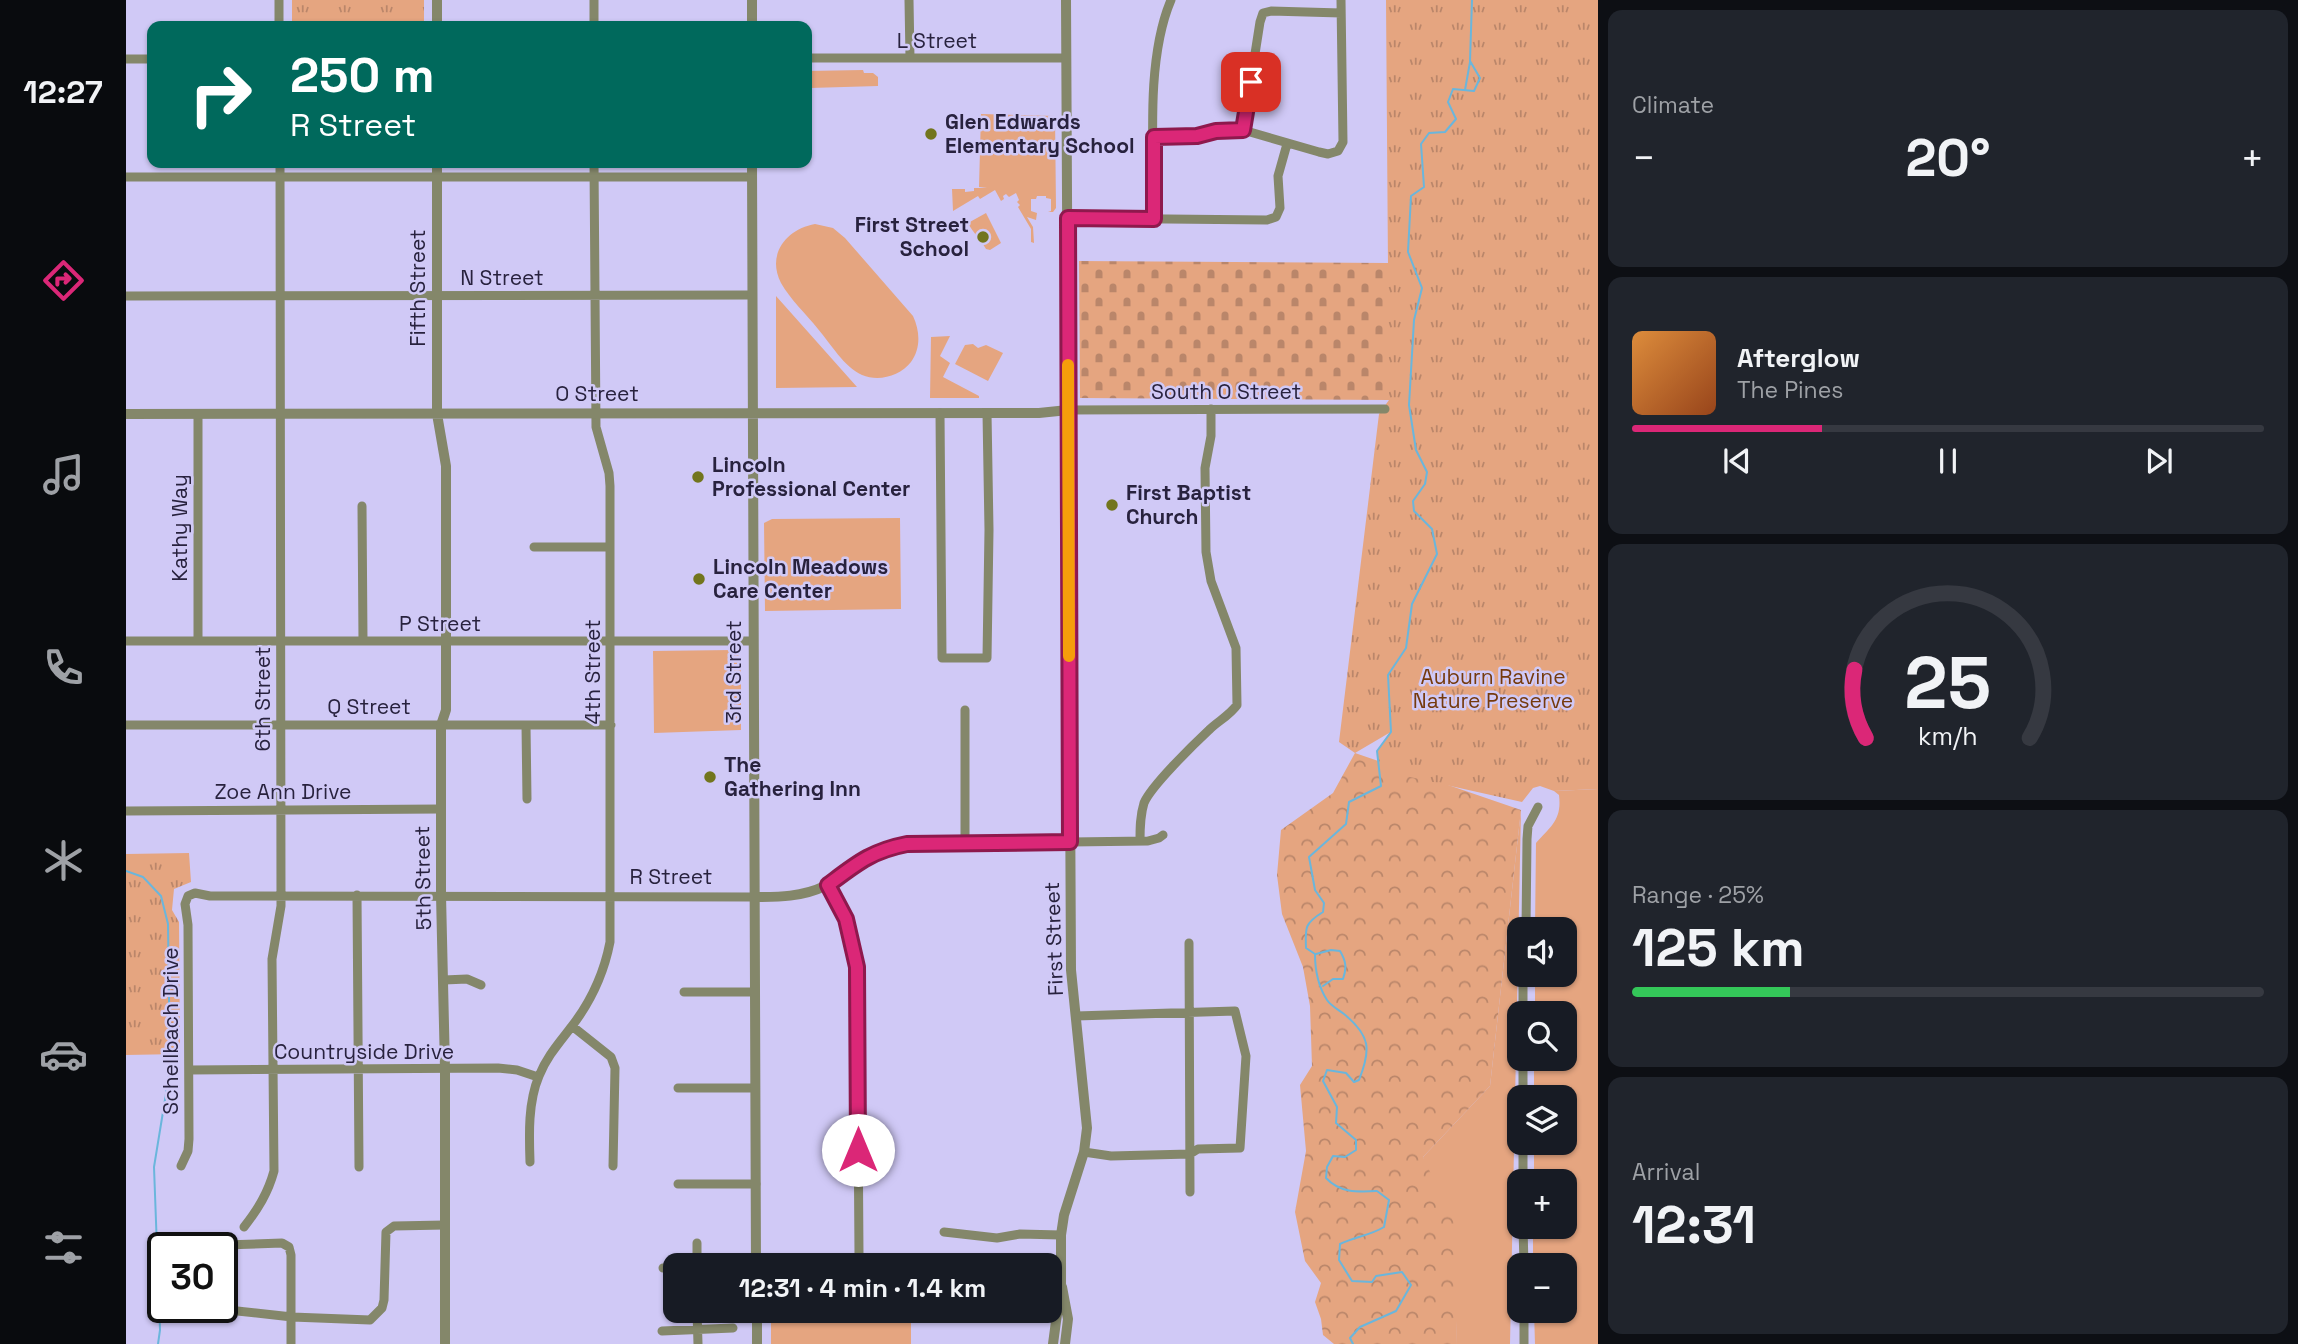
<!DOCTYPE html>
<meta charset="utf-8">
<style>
body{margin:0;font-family:"Space Grotesk",sans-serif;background:#20242c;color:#f1f3f6;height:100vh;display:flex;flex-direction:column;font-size:26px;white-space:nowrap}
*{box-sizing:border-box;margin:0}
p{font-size:23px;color:#9ea1a6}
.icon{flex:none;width:38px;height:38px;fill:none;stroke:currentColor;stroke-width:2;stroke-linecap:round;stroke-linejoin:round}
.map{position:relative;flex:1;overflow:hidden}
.details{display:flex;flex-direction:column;gap:10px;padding:10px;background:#0d0f14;width:700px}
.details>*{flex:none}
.top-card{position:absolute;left:21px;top:21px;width:665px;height:147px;border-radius:14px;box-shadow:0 2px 5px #0004;background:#00695c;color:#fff;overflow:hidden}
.tools{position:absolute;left:1381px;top:917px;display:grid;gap:14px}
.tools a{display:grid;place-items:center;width:70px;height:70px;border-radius:14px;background:#171b24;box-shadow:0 2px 5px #0004;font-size:35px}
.speed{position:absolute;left:21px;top:1232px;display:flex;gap:14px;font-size:35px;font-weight:700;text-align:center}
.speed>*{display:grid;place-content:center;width:91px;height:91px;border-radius:50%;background:#171b24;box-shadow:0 2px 5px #0004;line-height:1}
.speed .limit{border:4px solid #111;border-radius:10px;background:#fff;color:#111}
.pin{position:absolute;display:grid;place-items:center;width:60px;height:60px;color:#fff;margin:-30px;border-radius:14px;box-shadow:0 4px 10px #0006}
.me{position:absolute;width:77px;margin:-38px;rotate:0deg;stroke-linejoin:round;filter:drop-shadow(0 0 5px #0008)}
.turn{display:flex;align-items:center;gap:24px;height:147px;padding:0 28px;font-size:32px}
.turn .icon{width:91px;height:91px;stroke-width:2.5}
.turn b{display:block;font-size:49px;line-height:60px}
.big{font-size:52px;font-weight:600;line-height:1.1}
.details .tile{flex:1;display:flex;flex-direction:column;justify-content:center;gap:10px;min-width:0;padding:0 24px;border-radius:14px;background:#20242c}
.details .dial{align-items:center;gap:0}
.dial svg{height:182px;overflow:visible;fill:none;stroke:#363941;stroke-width:7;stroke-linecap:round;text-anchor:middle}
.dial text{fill:#f1f3f6;stroke:none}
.song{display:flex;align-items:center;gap:21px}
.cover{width:84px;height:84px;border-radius:10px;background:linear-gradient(135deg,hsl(30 70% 55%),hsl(20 70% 35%))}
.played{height:7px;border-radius:4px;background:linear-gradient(90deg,#db2777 30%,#363941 30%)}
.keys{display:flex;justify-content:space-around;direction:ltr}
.heat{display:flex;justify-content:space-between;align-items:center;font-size:38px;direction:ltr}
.charge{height:10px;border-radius:5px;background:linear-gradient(90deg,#34c759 25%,#363941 0)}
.trip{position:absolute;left:537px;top:1253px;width:399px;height:70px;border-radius:14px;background:#171b24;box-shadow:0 2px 5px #0004;font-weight:600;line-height:70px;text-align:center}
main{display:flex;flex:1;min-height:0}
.tab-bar{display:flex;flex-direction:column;width:126px;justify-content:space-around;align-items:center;background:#090b0e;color:#9ea1a6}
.tab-bar .icon{width:49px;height:49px}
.tab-bar .active{color:#db2777}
.tab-bar b{font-size:32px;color:#f1f3f6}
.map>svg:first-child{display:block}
.green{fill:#e5a580}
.forest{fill:url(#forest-crowns)}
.cemetery{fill:url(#cemetery-stones)}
.park{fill:url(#park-tufts)}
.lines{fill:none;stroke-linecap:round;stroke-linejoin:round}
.stream{stroke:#6ab6dc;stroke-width:2}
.minor{stroke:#84876a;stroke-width:9}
.tertiary{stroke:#84876a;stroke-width:10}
.route-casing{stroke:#8e194d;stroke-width:18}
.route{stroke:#db2777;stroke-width:12}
.slow{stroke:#f59e0b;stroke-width:12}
.poi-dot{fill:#72751d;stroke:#d0c9f6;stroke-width:2.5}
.labels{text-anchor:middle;stroke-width:5;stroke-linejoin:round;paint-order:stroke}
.street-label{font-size:21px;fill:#28223e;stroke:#d0c9f6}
.poi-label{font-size:21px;font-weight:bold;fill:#28223e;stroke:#d0c9f6;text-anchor:start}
.park-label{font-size:21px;fill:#753a0d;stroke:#d0c9f6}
</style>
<main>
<nav class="tab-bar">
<b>12:27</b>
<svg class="icon active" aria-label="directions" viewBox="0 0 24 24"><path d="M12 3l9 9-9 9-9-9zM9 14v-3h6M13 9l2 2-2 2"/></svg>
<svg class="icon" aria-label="music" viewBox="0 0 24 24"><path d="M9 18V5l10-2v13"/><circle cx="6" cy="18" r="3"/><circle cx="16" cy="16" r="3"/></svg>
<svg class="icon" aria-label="phone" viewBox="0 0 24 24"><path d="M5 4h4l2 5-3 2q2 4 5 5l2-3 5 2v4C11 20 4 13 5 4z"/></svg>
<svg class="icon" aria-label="climate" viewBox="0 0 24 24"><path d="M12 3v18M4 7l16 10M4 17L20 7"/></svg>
<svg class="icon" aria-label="car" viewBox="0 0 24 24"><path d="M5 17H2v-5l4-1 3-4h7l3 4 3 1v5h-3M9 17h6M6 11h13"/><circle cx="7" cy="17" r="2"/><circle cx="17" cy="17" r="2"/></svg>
<svg class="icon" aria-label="filters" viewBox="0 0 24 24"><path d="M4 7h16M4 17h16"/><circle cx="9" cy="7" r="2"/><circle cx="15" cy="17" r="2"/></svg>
</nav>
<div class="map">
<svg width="1472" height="1344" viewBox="0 0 1472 1344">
<defs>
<pattern id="forest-crowns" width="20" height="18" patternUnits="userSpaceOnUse" patternTransform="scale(1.75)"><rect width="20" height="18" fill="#e5a580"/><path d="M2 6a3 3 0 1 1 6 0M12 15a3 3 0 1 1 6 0" fill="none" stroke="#ba866a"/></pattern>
<pattern id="cemetery-stones" width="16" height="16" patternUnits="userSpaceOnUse" patternTransform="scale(1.75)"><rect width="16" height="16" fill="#e5a580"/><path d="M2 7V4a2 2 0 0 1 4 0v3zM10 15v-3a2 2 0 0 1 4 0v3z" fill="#ba866a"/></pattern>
<pattern id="park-tufts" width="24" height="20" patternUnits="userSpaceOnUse" patternTransform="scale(1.75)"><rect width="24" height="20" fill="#e5a580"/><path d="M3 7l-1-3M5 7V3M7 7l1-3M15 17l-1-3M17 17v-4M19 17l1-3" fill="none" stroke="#ba866a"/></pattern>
</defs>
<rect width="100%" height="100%" fill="#d0c9f6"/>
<path class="green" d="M737,70L738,73H747L752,77V86L684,88L681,90V71Z
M855,114L929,116L930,208L927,212H922L925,211V199L920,198V196H911L910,199H905V211L911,213L910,220L901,217L907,227L908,243L905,242V229L892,207L894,205L891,202L893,200L890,193L883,197L880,194L877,196L878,199L875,201L869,190L854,199L852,196L827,211L826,189H839V192L848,191V188H861L853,187Z
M860,213L875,243L864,250L860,249C854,238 847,233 842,223Z
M689,224L707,228L719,238L787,316C794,331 795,348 785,362C774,376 753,382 736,375C718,367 705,344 692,329C680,314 664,299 655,283C640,254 661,229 689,224Z
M650,296L731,387L650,388Z
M824,336L814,356L824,363L817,377L853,396V398H804L805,337Z
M847,344L852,348L860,345L877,353L862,381L829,364L839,345Z
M774,518L775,609L639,611L638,523L646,519Z
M606,650L612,654L615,667V730L528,733L527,651Z
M1472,789V1344H1409L1408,1311H1438V1265H1407V1227H1438V1181H1408V1143H1438V1097H1408V1059H1438V1013H1409V975H1438V929H1409L1410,843C1425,826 1436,820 1433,795L1428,791Z
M1395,810L1384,1344H1331L1330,1321L1297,1157L1364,1086Z
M645,1311H785V1344H645Z"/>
<path class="forest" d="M1229,753L1395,810L1364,1086L1297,1157L1329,1225L1331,1344H1208L1197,1335L1195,1319L1189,1302L1195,1283L1179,1261L1169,1212L1180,1151L1174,1085L1186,1066L1184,1006L1177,967L1156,914L1151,875L1155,830L1207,793Z"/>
<path class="cemetery" d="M953,261L1263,263V400L954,398Z"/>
<path class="park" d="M166,0H298V26H166Z
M1260,0H1472V789L1428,791L1414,786L1407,788L1396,802L1253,770L1251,751L1263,733L1229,753L1213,742L1253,414L1263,400Z
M63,853L65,882L48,889L46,910L53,922L54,1054L0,1055V854Z"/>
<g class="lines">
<path class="stream" d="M1339,90L1344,62
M0,871L17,877L35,896L42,924L44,1069L28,1167L34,1330L32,1344
M1190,954L1205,950L1214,951C1220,961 1221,968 1217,979H1207L1197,986
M1227,1344L1224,1338L1234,1327L1270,1311L1285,1285L1276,1272L1250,1276L1246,1282L1226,1281L1213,1260L1214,1244C1229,1237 1245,1235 1258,1227L1263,1200L1251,1191C1231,1192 1214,1193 1200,1178L1201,1167L1207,1156L1219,1157L1230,1150V1140L1210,1123L1211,1107L1197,1081L1201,1070L1220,1073L1228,1082L1233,1080C1245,1050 1245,1036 1218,1014C1213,1010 1205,1006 1201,1000C1192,986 1189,970 1189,954L1180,948C1179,927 1179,923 1197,912L1198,903L1189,890L1183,857L1220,824L1223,802L1255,786L1251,751L1265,732L1262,675L1280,648L1286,604L1311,554L1306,529L1288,511L1287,501L1299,484L1301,472L1290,450L1283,405L1288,320L1296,288L1282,252L1285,196L1298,187L1295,144L1303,133L1319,132L1330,119L1322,102L1327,89L1348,91L1354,78L1344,61L1346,0"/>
<path class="minor" d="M468,0V26
M783,0L784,58
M153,26V0
M681,58H940
M0,59H26
M1117,130L1134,22L1137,13L1145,11L1215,13
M1028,137L1071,136L1090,131L1117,130L1193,152L1202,154L1212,151L1217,142L1215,0
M0,177H626
M941,218L1141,220L1150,217L1154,208L1152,176L1161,144
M1028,219C1028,153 1019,61 1045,0
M0,296L625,295
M942,410L1259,409
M814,413L816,658H861L863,530L861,413
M236,506L237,641
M408,547H484
M0,641H627
M72,641V414
M839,710V842
M0,725H485
M400,725L401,799
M0,811L315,809
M1014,841C1014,828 1014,816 1018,803C1025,786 1068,744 1083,730C1092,721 1103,716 1111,705L1110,648L1085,581L1080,552L1079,468L1085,436V409
M944,842L1022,841L1033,838L1037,835
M231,895L233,1167
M1400,929L1401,839L1402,826L1412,807
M1063,943L1064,1192
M1397,975V1013
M318,980L341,979L355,985
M558,992H629
M950,1016L1109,1011L1120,1056L1114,1148L1072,1149L1064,1154L985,1156L958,1152
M446,1026L485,1057L489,1068L487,1166
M1397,1059V1097
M63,1070L372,1068L391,1070L412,1077
M552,1088H629
M1397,1143V1181
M404,1162C403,1134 402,1102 413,1076C421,1056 434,1042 446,1026C466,1000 478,973 484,942V486L483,473L470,427L468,163
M55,1166L62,1151L63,1139L62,925L59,904L62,896L69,893L84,896L628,897
M552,1184H630
M118,1227C132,1209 142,1193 148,1171L146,959L155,906L154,163
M1397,1227L1398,1265
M818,1232L871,1238L894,1234L935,1235
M571,1243V1265
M93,1248L98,1245L156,1243L163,1247L165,1255V1344
M571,1261L726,1260L733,1255L731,967L721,919L702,885
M537,1268H550
M96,1307L102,1310L166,1317L244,1320L256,1308L258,1300L260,1232L268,1226L319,1225
M571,1311L572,1344
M1398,1311V1344
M536,1331L607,1328"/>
<path class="tertiary" d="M311,0V26
M626,0V26
M311,163V414L320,466V710L315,725V895L319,1069V1344
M626,163L630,1265
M0,414L913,413L942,410
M628,897C653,897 676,897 699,886C713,879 725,867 739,858C751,849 766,846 781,844L944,842
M936,1287L942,1319L939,1344
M631,1344V1311
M927,1344L935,1284V1235L938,1215L958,1152L961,1128L945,970L940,0"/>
</g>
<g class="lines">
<defs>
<path id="route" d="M732,1150L731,967L720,919L702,885C730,864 745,851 781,844L944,842L942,218L1028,219V137L1071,136L1090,131L1117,130L1125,82"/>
</defs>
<use href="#route" class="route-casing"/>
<use href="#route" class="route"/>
<path class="slow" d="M942,365L943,656"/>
</g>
<g class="poi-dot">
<circle cx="805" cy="134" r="7"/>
<circle cx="857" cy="237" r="7"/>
<circle cx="572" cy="477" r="7"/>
<circle cx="986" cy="505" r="7"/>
<circle cx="573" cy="579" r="7"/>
<circle cx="584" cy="777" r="7"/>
</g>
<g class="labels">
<g class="street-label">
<text x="811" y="48">L Street</text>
<text x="376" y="285">N Street</text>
<text transform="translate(292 288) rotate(-90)" y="7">Fifth Street</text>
<text x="1100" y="399">South O Street</text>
<text x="471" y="401">O Street</text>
<text transform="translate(54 528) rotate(-90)" y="7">Kathy Way</text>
<text x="314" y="631">P Street</text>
<text transform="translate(467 672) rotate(-90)" y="7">4th Street</text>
<text transform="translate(608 672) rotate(-90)" y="7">3rd Street</text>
<text transform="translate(137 699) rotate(-90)" y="7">6th Street</text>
<text x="243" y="714">Q Street</text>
<text x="157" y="799">Zoe Ann Drive</text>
<text x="545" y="884">R Street</text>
<text transform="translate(297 878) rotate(-91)" y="7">5th Street</text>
<text transform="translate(928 939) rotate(-92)" y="7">First Street</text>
<text transform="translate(45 1031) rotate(-90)" y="7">Schellbach Drive</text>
<text x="238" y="1059">Countryside Drive</text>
</g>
<g class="poi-label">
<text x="819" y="129">Glen Edwards<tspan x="819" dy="24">Elementary School</tspan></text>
<text x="843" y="232" text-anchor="end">First Street<tspan x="843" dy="24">School</tspan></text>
<text x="586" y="472">Lincoln<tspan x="586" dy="24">Professional Center</tspan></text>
<text x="1000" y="500">First Baptist<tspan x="1000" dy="24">Church</tspan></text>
<text x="587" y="574">Lincoln Meadows<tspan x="587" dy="24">Care Center</tspan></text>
<text x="598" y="772">The<tspan x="598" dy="24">Gathering Inn</tspan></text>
</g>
<g class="park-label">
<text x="1367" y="684">Auburn Ravine<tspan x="1367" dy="24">Nature Preserve</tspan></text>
</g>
</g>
</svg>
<div class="tools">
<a><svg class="icon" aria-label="sound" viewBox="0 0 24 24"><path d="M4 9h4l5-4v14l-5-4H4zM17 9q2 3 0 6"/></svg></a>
<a><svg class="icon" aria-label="search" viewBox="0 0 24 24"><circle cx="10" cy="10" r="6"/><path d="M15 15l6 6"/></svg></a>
<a><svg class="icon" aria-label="layers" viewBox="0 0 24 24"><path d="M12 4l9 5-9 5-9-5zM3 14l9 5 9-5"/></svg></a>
<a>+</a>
<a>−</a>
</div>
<div class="speed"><div class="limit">30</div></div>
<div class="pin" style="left:1125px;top:82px;background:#d93025"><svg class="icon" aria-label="arrive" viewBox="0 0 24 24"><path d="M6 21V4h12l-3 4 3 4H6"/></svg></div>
<svg class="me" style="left:732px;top:1150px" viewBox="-20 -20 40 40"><circle r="19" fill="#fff"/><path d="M0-13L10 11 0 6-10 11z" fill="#db2777"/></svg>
<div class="trip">12:31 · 4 min · 1.4 km</div>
<div class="top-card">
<div class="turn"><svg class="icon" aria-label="right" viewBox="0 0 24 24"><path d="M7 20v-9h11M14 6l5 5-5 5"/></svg><div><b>250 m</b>R Street</div></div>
</div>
</div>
<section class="details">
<div class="tile"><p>Climate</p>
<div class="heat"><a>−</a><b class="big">20°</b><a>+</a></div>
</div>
<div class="tile">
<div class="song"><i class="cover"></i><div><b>Afterglow</b><p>The Pines</p></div></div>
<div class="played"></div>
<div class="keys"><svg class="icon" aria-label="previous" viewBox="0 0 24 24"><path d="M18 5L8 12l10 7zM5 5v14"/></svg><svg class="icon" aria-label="pause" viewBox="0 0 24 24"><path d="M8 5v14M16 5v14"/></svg><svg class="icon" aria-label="next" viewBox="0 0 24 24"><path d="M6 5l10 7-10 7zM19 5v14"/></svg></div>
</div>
<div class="tile dial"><svg viewBox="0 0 100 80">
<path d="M14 69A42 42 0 1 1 86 69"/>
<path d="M14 69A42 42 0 0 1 9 39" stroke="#db2777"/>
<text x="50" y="56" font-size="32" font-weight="700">25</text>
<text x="50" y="72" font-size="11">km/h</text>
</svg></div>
<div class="tile"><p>Range · 25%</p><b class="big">125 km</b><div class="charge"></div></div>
<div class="tile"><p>Arrival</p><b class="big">12:31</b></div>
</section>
</main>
